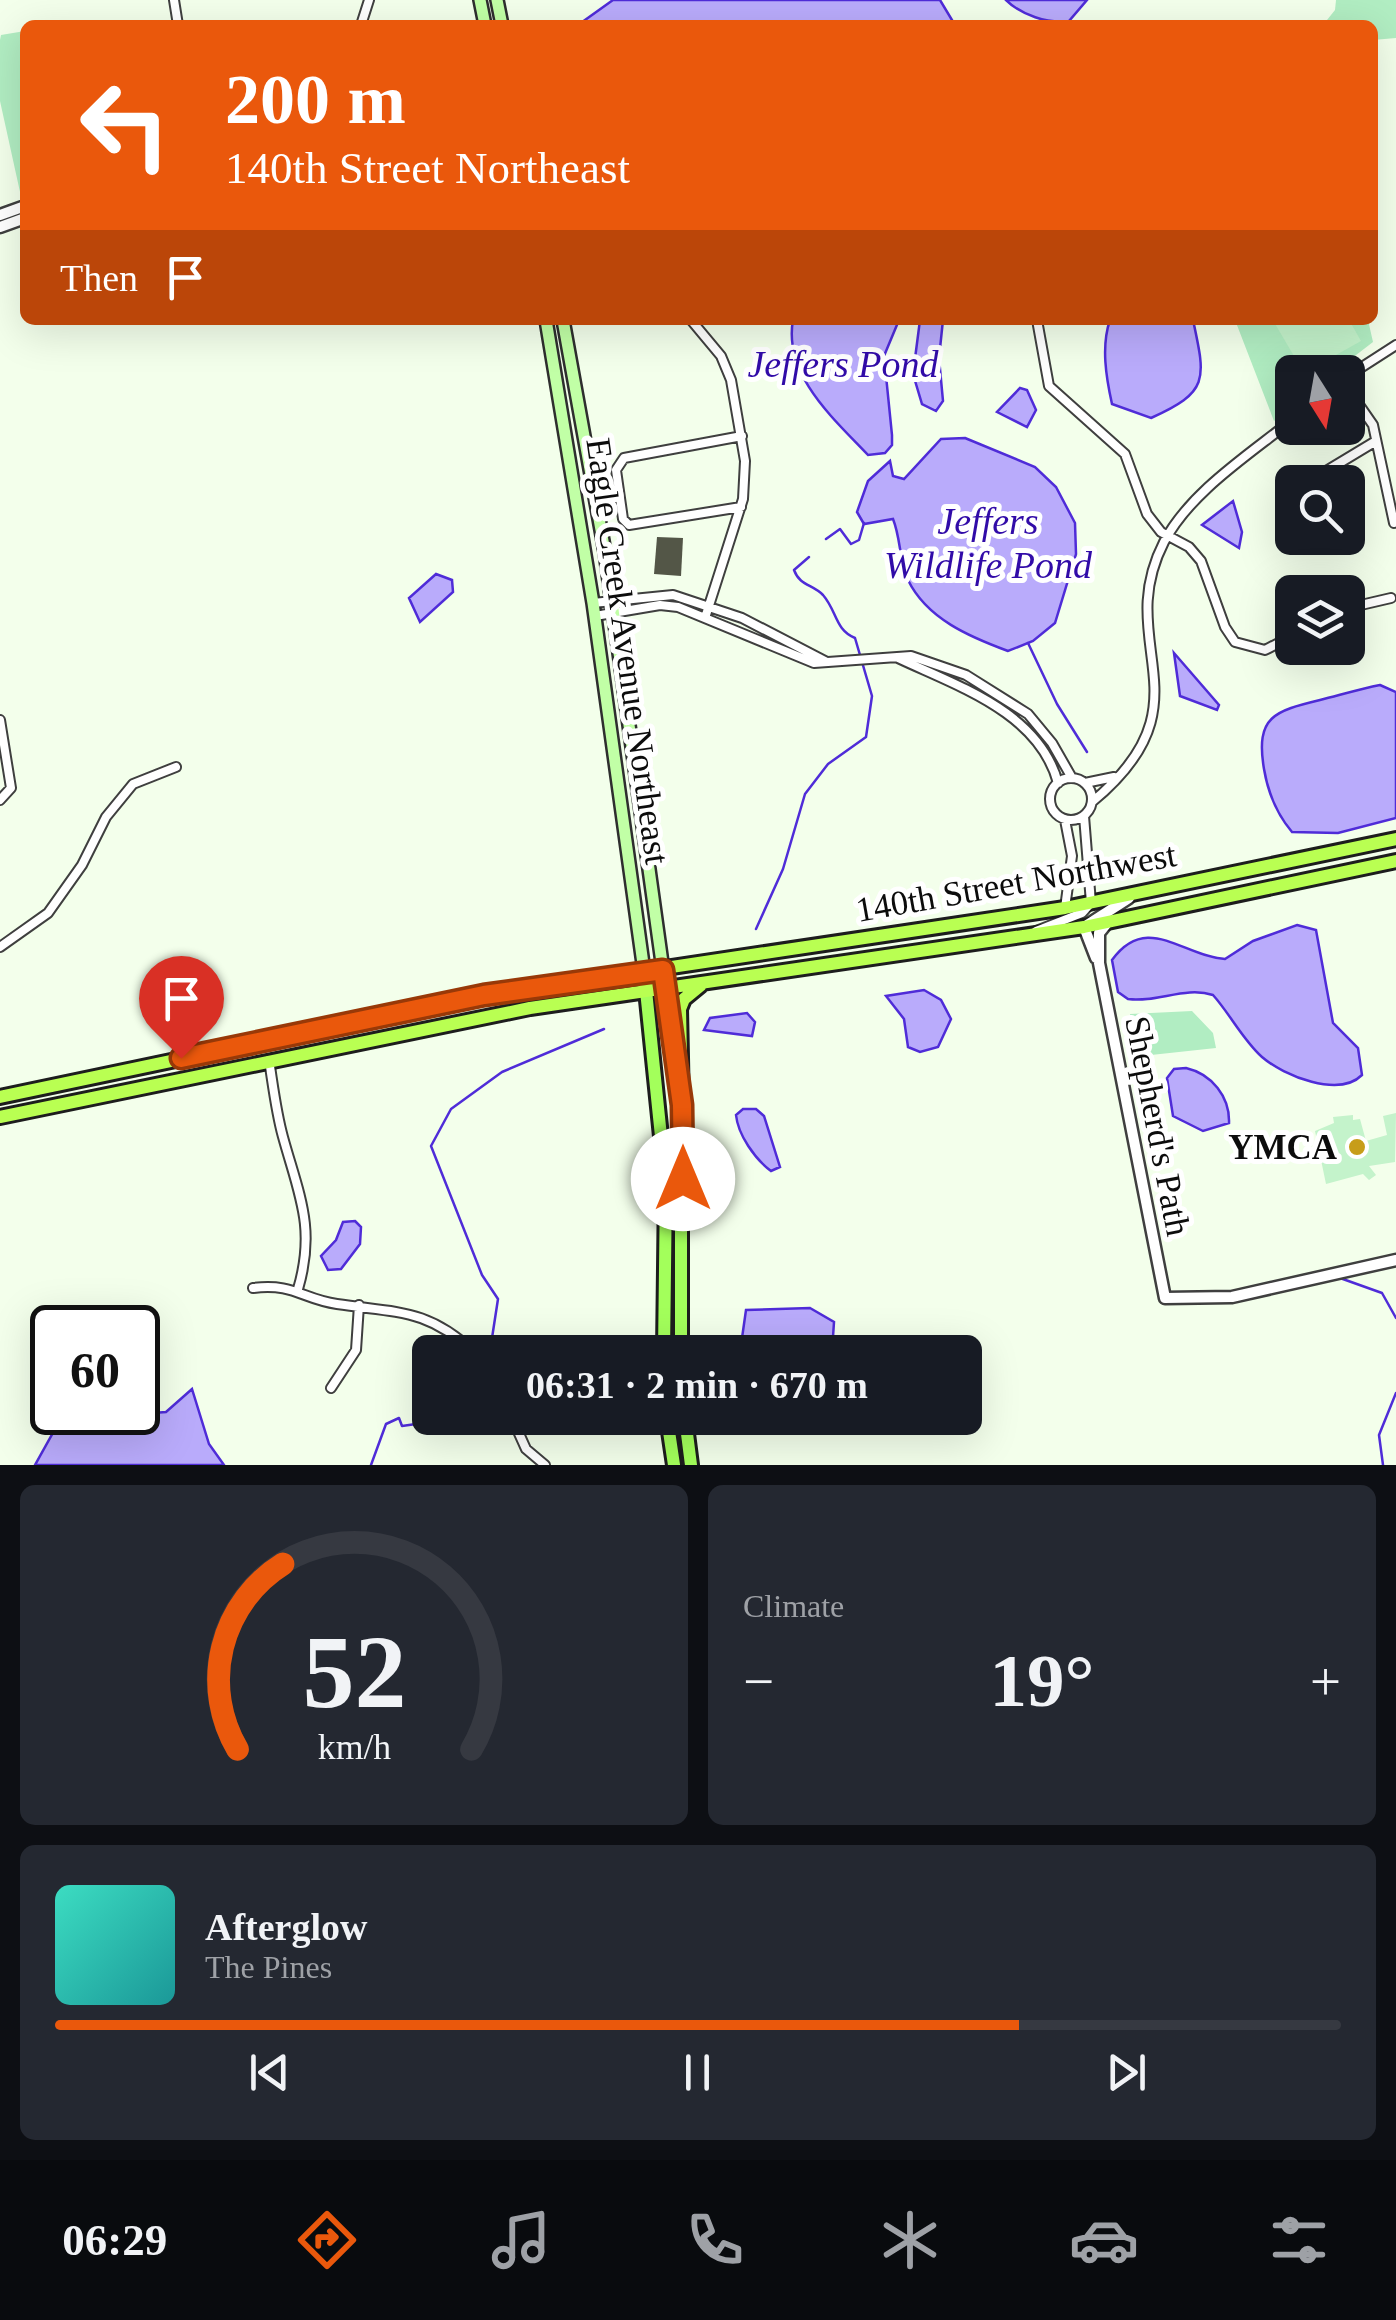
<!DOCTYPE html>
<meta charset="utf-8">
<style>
body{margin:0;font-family:Georgia,serif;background:#242831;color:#f1f3f6;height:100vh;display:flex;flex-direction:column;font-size:38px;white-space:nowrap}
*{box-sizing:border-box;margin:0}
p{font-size:32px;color:#9ea1a6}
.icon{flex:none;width:55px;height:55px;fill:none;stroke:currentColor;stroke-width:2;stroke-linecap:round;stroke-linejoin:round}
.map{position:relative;height:1465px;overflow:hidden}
.details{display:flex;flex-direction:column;gap:20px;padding:20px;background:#0d0f14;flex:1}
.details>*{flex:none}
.guide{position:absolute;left:20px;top:20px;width:1358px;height:305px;border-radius:15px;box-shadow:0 10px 40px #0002;background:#ea580c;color:#fff;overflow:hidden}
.needle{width:65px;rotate:169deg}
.buttons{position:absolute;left:1275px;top:355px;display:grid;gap:20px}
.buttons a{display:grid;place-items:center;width:90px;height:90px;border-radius:15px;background:#171b24;box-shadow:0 10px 40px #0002;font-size:50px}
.speed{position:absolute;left:30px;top:1305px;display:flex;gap:20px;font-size:50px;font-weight:700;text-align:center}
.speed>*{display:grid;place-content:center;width:130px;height:130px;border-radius:50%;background:#171b24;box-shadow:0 10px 40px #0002;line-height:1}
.speed .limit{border:5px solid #111;border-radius:15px;background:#fff;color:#111}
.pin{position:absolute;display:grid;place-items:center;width:85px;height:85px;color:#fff;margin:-102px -42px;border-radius:50% 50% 50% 0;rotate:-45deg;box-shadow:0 0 10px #0007}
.pin .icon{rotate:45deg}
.me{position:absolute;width:110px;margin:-55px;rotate:0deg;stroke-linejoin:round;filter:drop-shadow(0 0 8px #0008)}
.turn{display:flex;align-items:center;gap:35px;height:210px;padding:0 40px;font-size:45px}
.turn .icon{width:130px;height:130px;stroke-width:2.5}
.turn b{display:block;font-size:70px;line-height:85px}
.then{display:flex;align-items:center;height:95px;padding:0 40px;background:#0003;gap:20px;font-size:38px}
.big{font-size:75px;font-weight:700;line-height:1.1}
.details .tile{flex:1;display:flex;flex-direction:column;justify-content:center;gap:15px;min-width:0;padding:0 35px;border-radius:15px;background:#242831}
.details .dial{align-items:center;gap:0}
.dial svg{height:260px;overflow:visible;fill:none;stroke:#363941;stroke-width:7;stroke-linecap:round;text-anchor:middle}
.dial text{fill:#f1f3f6;stroke:none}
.song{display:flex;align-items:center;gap:30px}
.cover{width:120px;height:120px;border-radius:15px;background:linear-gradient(135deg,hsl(170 70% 55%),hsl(180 70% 35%))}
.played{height:10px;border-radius:5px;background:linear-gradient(90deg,#ea580c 75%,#363941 75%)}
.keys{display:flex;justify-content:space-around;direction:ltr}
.heat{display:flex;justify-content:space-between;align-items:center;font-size:55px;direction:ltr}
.details .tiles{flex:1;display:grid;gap:20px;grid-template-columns:1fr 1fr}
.tile:last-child{grid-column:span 2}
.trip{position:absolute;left:412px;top:1335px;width:570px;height:100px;border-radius:15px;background:#171b24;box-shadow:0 10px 40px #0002;font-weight:700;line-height:100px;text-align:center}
.tab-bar{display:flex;height:160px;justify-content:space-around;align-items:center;background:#090b0e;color:#9ea1a6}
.tab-bar .icon{width:70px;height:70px}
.tab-bar .active{color:#ea580c}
.tab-bar b{font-size:45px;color:#f1f3f6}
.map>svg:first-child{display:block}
.green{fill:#b1edc2}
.pitch{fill:#c4f3cb}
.water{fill:#b9abfb;stroke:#4f2cd8;stroke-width:2.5}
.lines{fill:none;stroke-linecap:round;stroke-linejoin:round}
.stream{stroke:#4f2cd8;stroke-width:2.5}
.building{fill:#535647}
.minor-casing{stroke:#3f3f3f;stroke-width:12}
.tertiary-casing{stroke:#3f3f3f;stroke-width:15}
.secondary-casing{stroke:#2e2e2e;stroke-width:16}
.primary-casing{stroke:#1d1d1d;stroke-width:18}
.trunk-casing{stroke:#1d1d1d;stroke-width:18}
.minor{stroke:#fff;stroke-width:8}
.tertiary{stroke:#fff;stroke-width:10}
.secondary{stroke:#c1ffa6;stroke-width:11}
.primary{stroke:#a3ff5b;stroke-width:12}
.trunk{stroke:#b9ff52;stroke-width:12}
.route-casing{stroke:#983908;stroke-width:25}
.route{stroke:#ea580c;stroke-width:18}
.poi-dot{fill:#c79d19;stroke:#fff;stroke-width:4}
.labels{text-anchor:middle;stroke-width:10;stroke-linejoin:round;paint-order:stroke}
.street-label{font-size:35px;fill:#0c0c0c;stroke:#fff}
.poi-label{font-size:35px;font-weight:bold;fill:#0c0c0c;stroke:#fff;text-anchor:end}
.water-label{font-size:38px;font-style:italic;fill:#310ba8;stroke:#fff}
</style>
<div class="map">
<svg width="1396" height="1465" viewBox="0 0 1396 1465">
<rect width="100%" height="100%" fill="#f3ffeb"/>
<path class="green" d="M1336,0H1396V38L1373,40L1372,25H1323L1335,10Z
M25,31V200L22,201L0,101V40L1,35Z
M1235,320H1368L1373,342L1334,372H1292V406L1274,421Z
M1192,1011L1213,1033L1216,1048L1151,1055L1142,1028L1133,1030L1130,1014Z"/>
<path class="pitch" d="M1349,320L1361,341L1309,370L1301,368L1274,322Z
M1396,1113L1395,1162L1369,1166L1376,1175L1369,1180L1363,1174L1326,1184L1315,1131L1334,1123L1333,1117L1353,1115V1120L1360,1119L1366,1141L1387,1135L1383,1116Z"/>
<path class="water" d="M613,0H940L955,25H578Z
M1006,0H1087L1069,21C1048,24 1021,15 1006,0Z
M793,320H899L884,356L892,435V445L885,453L868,455C834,419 783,375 793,320Z
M920,320H943L939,358L943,401L936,411L922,404L913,374Z
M1110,320H1193C1206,380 1209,392 1151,418L1112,404C1106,377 1101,346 1110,320Z
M1020,388L1027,390L1036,410L1027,427L997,412Z
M965,438L1035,467L1056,487L1075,523L1076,554L1055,623L1033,641L1008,651C970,637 927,619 908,580C899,560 901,539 893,519L864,524L857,512L868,481L890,461L893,476L904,479L941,439Z
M1233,501L1242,532L1239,548L1202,525Z
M436,574L452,580L453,592L420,622L409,598Z
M1174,653L1219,705L1217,710L1180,696Z
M1380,685L1396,692V818L1338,833L1292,832C1276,813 1268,793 1264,769C1255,716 1275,711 1320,700C1340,695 1360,689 1380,685Z
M1297,925L1316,930L1333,1023L1358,1048L1362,1075C1339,1098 1284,1076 1262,1057C1243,1040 1230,1014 1213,995C1185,986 1157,1003 1128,999L1118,992L1112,960C1147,912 1182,956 1225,959L1253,941Z
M924,990L941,1000L951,1019L938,1047L920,1052L908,1047L904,1019L886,996Z
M747,1013L755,1022L752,1036L704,1030L710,1018Z
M1186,1068C1212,1074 1230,1097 1229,1123L1203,1131L1173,1116L1167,1078L1174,1069Z
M743,1109H756L764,1116L780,1167L771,1171C755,1159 738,1135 736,1115Z
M355,1221L361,1227L360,1244L341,1269L328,1270L321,1256L336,1240L343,1222Z
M810,1308L834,1322L832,1352H740L746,1310Z
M192,1389L209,1444L224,1465H35L64,1413L138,1412V1402L153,1413L166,1412Z"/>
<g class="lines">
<path class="stream" d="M826,539L840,529L851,544L859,540L864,523
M1028,643L1057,704L1087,752
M756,929L783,869L805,794L828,764L866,737L872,696L855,638C835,630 837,611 823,595C812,584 800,586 794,570L809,557
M1340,1278L1382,1293L1396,1318
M480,1352L492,1338L498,1299L482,1275L431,1146L451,1109L502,1072L604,1029
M371,1465L386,1424L399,1418L402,1426L416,1424V1404L430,1395
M1383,1465L1379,1435L1396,1393"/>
</g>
<path class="building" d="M657,537L683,538L681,576L654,574Z"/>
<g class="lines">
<defs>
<path id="minor" d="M174,0L178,25
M361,25L369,0
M691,320L721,356L731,380L745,461L743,499L705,618
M1037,320L1049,386L1125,454L1147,514L1161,532L1189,547L1201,561L1225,627L1235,642L1265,650L1292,636
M1348,376L1396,345
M1348,389L1373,425L1394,523
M1308,482L1376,441
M1292,494L1285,504L1292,521
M741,507L629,525L623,519L616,470L624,458L742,436
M593,603L673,595L742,618L827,662
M1348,608L1391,598
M595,616L660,605L678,607L814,663L911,656L966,675L1028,714L1052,743L1072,778
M898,658C957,686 1039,712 1058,783
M0,720L11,788L0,800
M1050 799a21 21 0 1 1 42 0a21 21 0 1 1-42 0Z
M1085,783L1114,777
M1092,802C1213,702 1111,645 1164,542C1190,492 1250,454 1292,420
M1065,908L1072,856L1065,820
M1036,931L1082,913L1091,903L1084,816
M0,947L48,913L82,865L106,817L133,784L176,767
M269,1060C273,1085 276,1112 283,1137C299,1195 316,1228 298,1289
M253,1288C294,1283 302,1299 337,1304C396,1313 427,1308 474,1352
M331,1388L356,1350L359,1305
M512,1418L526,1449L545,1465"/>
<path id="tertiary" d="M0,215L25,206
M0,227L25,218
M1108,922L1099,933V963L1165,1298L1232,1297L1396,1260
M1096,958L1084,927L1129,898"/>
<path id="secondary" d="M480,0L485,25
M497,0L502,25
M546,320L593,603L644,971
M563,320L605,552L663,970"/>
<path id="primary" d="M663,970L676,1061
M644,971L666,1185L664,1352
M681,1096V1352
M667,1418L674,1465
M685,1418L691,1465"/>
<path id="trunk" d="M0,1097L485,995L1065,908L1396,839
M682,1105L680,1009L684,999L701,985
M0,1117L530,1008L1084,927L1396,861"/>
</defs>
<use href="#minor" class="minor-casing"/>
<use href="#tertiary" class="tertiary-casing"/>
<use href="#secondary" class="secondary-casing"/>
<use href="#primary" class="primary-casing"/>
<use href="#trunk" class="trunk-casing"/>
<use href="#minor" class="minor"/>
<use href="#tertiary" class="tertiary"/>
<use href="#secondary" class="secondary"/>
<use href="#primary" class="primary"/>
<use href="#trunk" class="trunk"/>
</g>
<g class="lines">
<defs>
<path id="route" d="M181,1058L484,995L663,970L682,1105L683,1179"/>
</defs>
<use href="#route" class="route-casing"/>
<use href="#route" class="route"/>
</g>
<circle class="poi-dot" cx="1357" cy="1147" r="10"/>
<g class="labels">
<g class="street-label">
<text transform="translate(628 651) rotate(82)" y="12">Eagle Creek Avenue Northeast</text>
<text transform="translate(1016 882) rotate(-10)" y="12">140th Street Northwest</text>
<text transform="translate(1158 1126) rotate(79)" y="12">Shepherd's Path</text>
</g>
<g class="poi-label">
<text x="1337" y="1159">YMCA</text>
</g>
<g class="water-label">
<text x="843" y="377">Jeffers Pond</text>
<text x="988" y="534">Jeffers<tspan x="988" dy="44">Wildlife Pond</tspan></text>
</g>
</g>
</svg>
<div class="buttons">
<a><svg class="needle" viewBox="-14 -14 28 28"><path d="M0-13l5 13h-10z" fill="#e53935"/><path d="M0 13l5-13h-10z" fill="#9ea1a6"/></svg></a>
<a><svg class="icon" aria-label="search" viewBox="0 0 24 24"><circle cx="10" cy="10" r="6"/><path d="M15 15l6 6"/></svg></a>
<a><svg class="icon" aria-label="layers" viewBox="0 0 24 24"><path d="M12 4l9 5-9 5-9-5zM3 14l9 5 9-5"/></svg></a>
</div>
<div class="speed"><div class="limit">60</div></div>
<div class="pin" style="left:181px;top:1058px;background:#d93025"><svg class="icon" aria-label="arrive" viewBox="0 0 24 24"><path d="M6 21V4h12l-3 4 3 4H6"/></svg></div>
<svg class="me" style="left:683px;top:1179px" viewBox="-20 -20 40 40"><circle r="19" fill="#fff"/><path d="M0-13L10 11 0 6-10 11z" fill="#ea580c"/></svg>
<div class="trip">06:31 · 2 min · 670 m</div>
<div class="guide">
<div class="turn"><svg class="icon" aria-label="left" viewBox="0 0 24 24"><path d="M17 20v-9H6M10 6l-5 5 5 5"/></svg><div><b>200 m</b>140th Street Northeast</div></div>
<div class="then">Then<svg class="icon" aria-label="arrive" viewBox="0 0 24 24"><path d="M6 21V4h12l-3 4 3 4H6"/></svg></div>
</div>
</div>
<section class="details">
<div class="tiles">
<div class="tile dial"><svg viewBox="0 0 100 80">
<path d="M14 69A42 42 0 1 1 86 69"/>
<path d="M14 69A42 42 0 0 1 28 12" stroke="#ea580c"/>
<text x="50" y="56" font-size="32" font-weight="700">52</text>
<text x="50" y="72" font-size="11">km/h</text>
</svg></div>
<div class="tile"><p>Climate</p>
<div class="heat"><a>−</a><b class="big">19°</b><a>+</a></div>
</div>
<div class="tile">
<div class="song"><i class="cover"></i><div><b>Afterglow</b><p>The Pines</p></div></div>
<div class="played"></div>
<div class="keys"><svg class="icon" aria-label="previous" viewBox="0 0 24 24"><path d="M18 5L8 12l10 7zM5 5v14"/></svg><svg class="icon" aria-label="pause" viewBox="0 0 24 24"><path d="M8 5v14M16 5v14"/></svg><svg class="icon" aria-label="next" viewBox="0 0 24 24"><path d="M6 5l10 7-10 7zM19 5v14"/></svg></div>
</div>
</div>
</section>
<nav class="tab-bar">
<b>06:29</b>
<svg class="icon active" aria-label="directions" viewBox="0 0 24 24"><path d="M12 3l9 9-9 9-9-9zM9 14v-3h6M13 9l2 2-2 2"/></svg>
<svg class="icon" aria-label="music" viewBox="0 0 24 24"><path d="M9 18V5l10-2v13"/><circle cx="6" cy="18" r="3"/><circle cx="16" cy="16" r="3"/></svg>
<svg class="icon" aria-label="phone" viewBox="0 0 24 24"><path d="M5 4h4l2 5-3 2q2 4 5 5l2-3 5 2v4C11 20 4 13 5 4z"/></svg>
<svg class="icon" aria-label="climate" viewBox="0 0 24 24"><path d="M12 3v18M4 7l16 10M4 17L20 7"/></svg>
<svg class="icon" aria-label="car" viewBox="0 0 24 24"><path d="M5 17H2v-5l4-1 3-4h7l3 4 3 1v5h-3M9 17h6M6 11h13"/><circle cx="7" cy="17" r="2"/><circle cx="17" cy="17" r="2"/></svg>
<svg class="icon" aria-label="filters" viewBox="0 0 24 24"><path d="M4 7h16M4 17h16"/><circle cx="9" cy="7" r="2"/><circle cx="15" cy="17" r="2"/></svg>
</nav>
